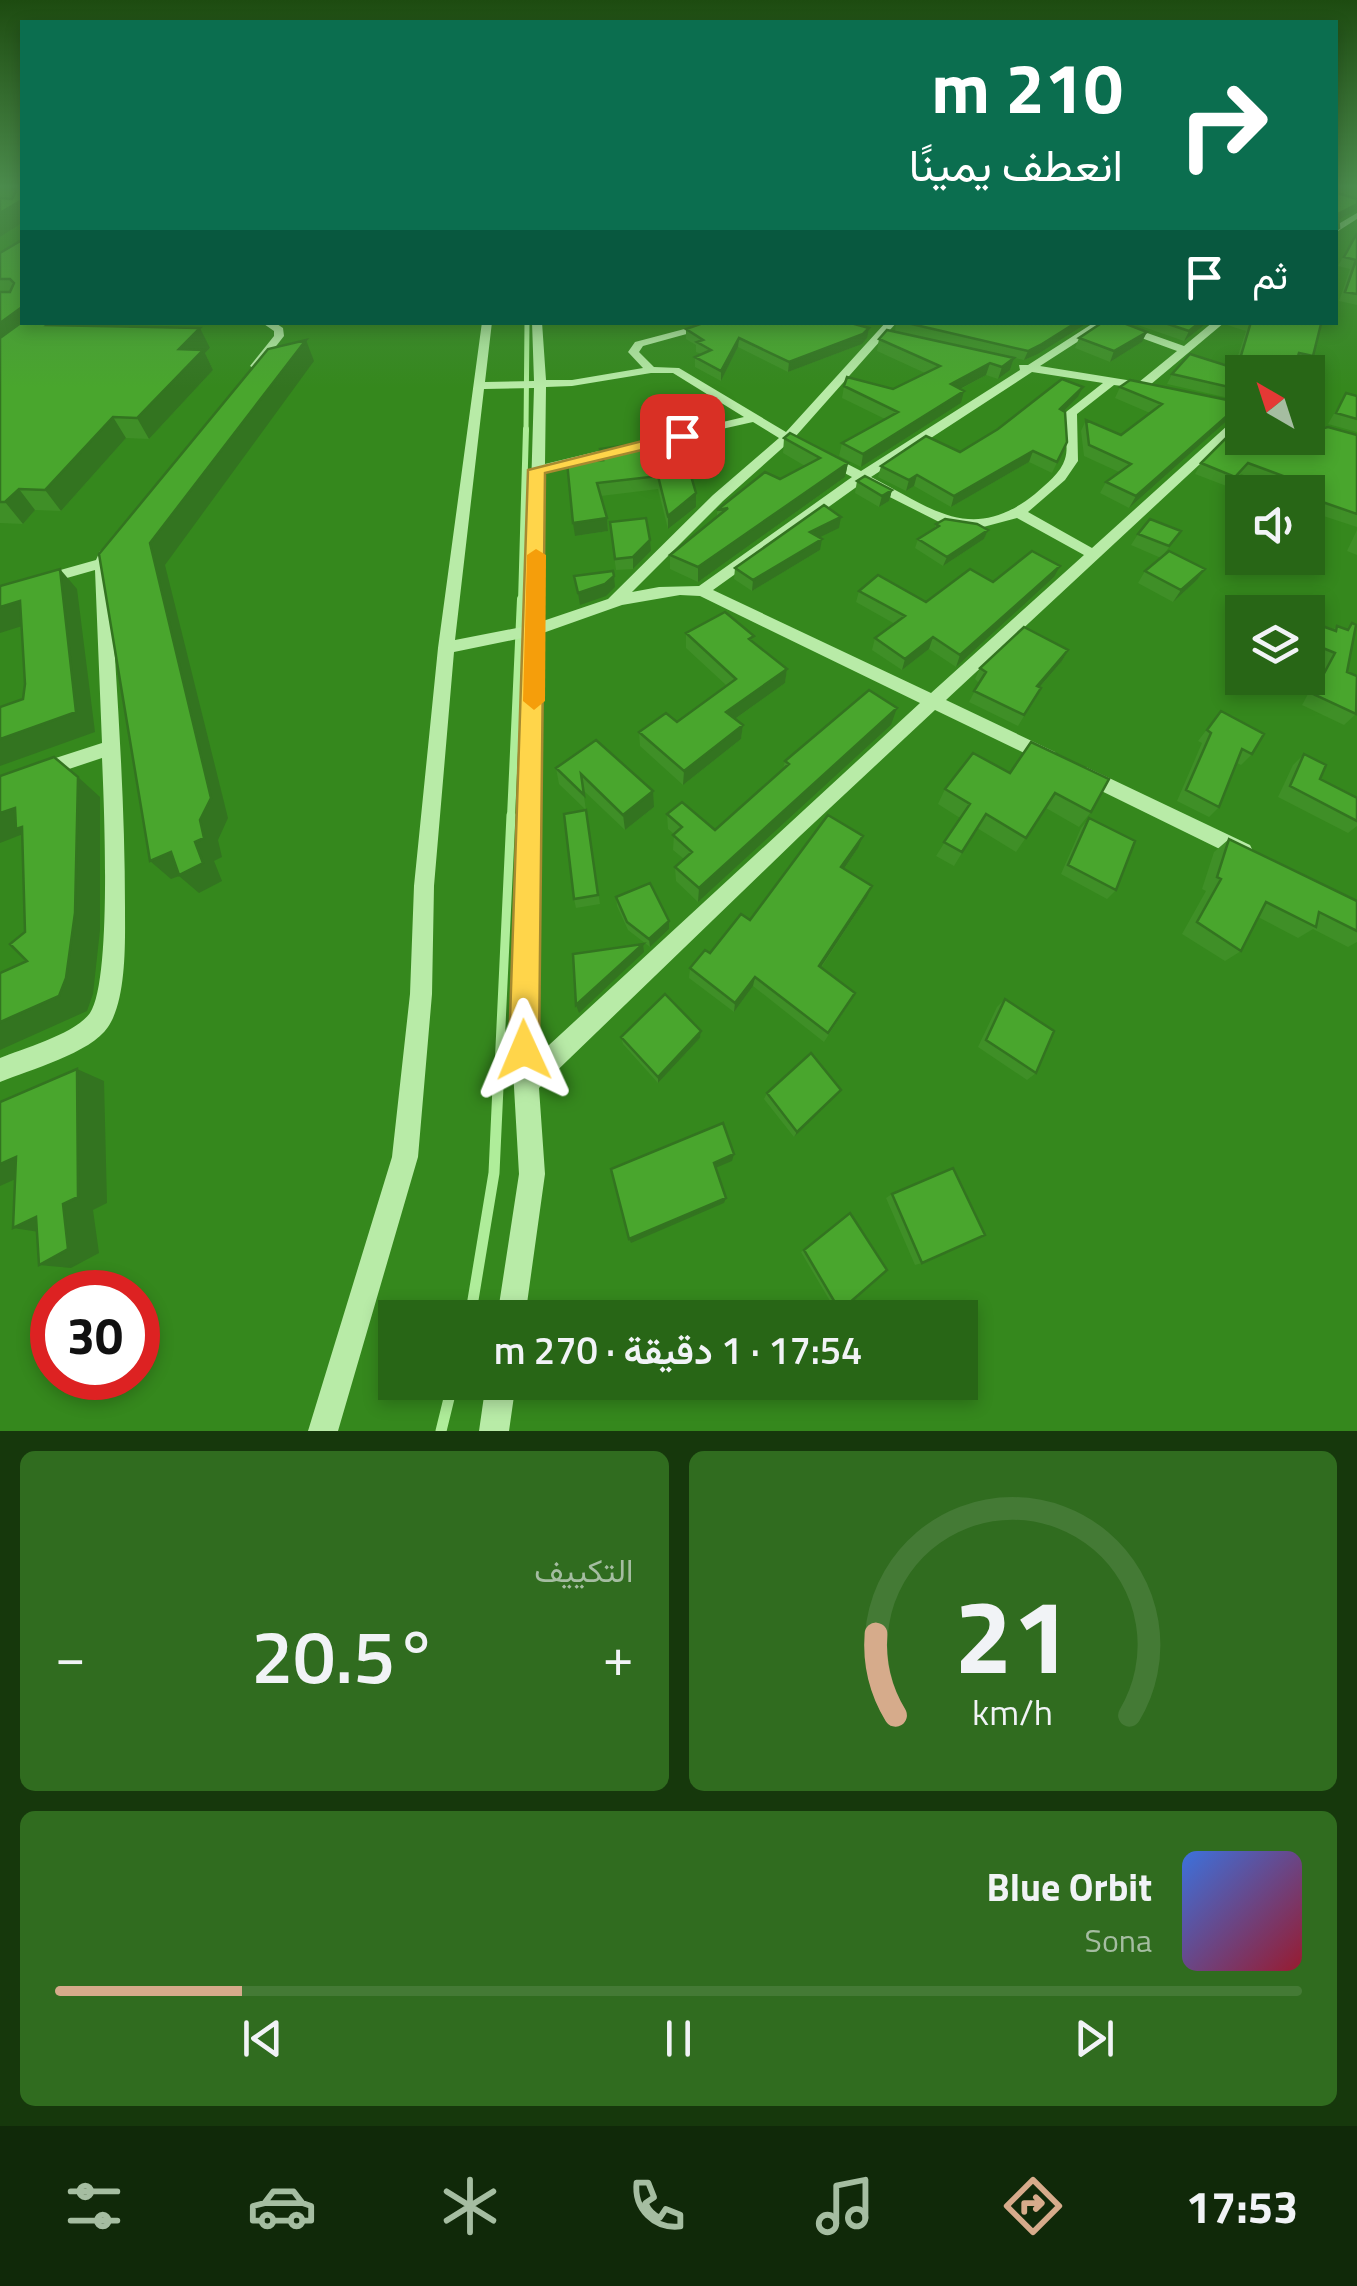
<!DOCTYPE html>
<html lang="ar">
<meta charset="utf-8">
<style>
body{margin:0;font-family:"Titillium Web",Vazirmatn,sans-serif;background:#306c1f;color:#f1f3f6;direction:rtl;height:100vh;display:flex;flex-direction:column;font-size:38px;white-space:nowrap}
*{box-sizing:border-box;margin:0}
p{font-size:32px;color:#a5bda1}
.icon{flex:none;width:55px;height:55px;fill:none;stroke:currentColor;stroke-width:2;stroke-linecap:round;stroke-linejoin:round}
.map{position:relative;height:1431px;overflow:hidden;direction:ltr}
.details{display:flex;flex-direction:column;gap:20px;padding:20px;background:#16380c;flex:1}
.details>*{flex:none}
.hud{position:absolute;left:20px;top:20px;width:1318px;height:305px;border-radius:0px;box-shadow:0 5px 15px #0003;direction:rtl;background:#0b6e4f;color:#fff;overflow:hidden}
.needle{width:65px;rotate:321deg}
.tools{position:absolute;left:1225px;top:355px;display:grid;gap:20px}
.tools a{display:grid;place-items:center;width:100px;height:100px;border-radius:0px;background:#286616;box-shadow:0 5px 15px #0003;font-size:50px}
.speed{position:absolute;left:30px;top:1270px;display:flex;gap:20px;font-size:50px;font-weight:700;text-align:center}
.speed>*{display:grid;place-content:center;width:130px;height:130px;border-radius:50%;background:#286616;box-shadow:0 5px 15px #0003;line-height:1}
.speed .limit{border:15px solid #d22;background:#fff;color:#111}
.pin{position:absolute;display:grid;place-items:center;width:85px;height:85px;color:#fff;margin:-42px;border-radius:20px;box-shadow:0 5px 15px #0006}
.me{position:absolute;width:110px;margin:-55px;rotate:359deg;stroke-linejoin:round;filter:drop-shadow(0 0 8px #0008)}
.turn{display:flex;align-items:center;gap:35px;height:210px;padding:0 50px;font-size:45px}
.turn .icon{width:130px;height:130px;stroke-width:2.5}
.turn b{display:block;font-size:70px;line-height:85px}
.then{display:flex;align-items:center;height:95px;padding:0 50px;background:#0003;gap:20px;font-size:38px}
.big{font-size:75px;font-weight:600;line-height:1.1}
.details .card{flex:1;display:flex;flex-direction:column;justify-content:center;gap:15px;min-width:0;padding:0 35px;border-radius:15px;background:#306c1f}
.details .dial{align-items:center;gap:0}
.dial svg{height:260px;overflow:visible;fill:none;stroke:#447a35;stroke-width:7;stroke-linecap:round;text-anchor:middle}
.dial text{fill:#f1f3f6;stroke:none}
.song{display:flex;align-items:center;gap:30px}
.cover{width:120px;height:120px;border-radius:15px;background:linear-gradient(135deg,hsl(220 70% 55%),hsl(350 70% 35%))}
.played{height:10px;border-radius:5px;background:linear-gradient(90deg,#d6ab8b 15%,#447a35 15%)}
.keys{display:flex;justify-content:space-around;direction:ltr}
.heat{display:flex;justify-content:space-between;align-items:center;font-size:55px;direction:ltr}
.details .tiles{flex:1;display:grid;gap:20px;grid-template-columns:1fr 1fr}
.card:last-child{grid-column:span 2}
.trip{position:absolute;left:378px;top:1300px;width:600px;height:100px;border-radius:0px;background:#286616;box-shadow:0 5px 15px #0003;font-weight:600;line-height:100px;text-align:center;direction:rtl}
.menu{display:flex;height:160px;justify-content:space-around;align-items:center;background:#102909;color:#a5bda1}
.menu .icon{width:70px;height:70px}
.menu .current{color:#d6ab8b}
.menu b{font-size:45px;color:#f1f3f6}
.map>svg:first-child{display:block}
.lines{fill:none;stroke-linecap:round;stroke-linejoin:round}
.stream-far4{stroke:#afed9a;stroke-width:5}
.stream-far3{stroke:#afed9a;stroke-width:6}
.stream-far2{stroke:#afed9a;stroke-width:8}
.stream-far1{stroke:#afed9a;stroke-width:9}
.stream{stroke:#afed9a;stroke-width:11}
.minor{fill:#b8eba7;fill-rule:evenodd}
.wall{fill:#3f8f27}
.shaded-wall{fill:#337420}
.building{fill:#49a62d;stroke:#337420;stroke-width:2.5}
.route{fill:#ffd54a;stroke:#a68a30;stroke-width:2.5}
.slow{fill:#f59e0b}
</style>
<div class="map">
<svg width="1357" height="1431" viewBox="0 0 1357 1431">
<rect width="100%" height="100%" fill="#35881d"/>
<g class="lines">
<path class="stream-far4" d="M526,431L527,322"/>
<path class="stream-far3" d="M521,602L526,429"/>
<path class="stream-far2" d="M511,817L521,599"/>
<path class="stream-far1" d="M498,1089L511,815"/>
<path class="stream" d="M470,1318L494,1173L498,1087
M441,1431L453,1382"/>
<path class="minor" d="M1357,213V219L1335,233V226Z
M261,322H274L283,328L284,336L259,368L255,369L250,366L274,336V331Z
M482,322H492L485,382L534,381L532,322H542L546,380H572L643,368L628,352L635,342L711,322H730L643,346L639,352L654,367L679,368L786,432L886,322H897L795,437L861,471L1020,370L1019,365H1028L1095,322L1119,323L1184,346L1213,322H1225L1150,385L1155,388L1153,390L1114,385L1077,414L1078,461L1065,480L1028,512L1092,548L1238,416H1242V425L946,700L1055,752L1058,757L1055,762H1043L935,710L800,836L539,1088L545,1174L525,1318H497L519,1174L510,1018L522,801L527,637L454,652L434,886L432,994L418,1157L338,1431H308L392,1157L410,994L414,886L438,648ZM1099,328H1114L1177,351L1139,382L1040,366ZM1032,372L1103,383L1066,412C1061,428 1070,443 1065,459C1061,473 1046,484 1035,494C971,545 932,508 871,477ZM651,373H673L744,417L655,438V444L753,422L779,438L713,495L608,599L543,621L545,472L630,449L624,445L545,464L546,387L572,386ZM534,388L527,626L455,640L484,389ZM788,443L852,477L699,586L659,587L632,592L723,501ZM862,483L949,527L972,530L1017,518L1084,555L931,693L713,590ZM680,595L700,596L920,703L536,1057L534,1018L542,801L543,633L622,605Z
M1308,422L1357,436V444L1308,430Z
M105,549L112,554L109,563C116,678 125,792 125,907C125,940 127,999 108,1027C91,1053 29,1070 0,1082V1058C24,1048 75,1034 90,1013C112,981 104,804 102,758L0,792V776L102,743L95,570L0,597V587L96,560L100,551Z
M1086,767L1250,845L1253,851L1250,857L1243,860L1236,857L1079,780L1077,775L1079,770Z
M486,1382H516L509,1431H479Z"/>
</g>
<path class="wall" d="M0,187H22V223L0,237Z
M1335,187H1357V197L1337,192V193L1357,199V210L1339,220Z
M1357,232V305L1339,301L1350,269L1338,266Z
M22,240V322H89L84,326L210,348L205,353L213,370L149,439L126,438L61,511L35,510L23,524L0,523V253Z
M896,322H1089L1038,354L1024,360L895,331Z
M1129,322H1208L1184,341Z
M1226,322H1314L1313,356L1307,366L1296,363L1293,372H1242V401L1167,384L1172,374L1234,368L1246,331L1227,325Z
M686,329L867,338L862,344L788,372L738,347L721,381L695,367V357L701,354L696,352V345L686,339Z
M1079,338L1142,342L1110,362L1075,348Z
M879,339L1014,358L1010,370L998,379L986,375L961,389V403L861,467L839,456L842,443L885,419L842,398L844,386L893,389L925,373L877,351Z
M1083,387L1078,397L1064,411L1067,442L1052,473L1029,462L951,507L914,486L906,491L878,477L881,466L960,452Z
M1120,387L1237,402L1234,407L1236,408L1230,418L1129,508L1100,493L1106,482L1119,472L1084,456L1081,431L1086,420L1121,435L1150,413L1115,398Z
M1346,393L1357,396V432L1328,424Z
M1313,431L1357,435V527L1308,511V492H1290L1241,474L1229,487L1195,474L1201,463Z
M654,437L696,507L668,529L658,489L601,496L607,518L608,531L575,536L601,460L600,449L654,442Z
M784,438L848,463L845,477L698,582L670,569V555L717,518V510L805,466L783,453Z
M857,481L892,490L889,501L879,507L855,493Z
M936,524L988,530L984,539L943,566L915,548L918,539L934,529Z
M839,528L819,537L820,550L752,591L734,579L735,568Z
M1357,530V555L1347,551Z
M1181,531L1164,554L1205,569L1197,580L1173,602L1138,583L1145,571L1161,558L1131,545L1138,534Z
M611,533L651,551L633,569L616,570Z
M1054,577L956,667L929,649L902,670L872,650L875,638L895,624L856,602L859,591L926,602L993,582Z
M1308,621L1333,630L1337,626L1346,629L1352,623L1347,672L1356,714L1344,725L1302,705L1325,663L1308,657Z
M686,633L753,643L787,669L785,683L735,719L743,725L741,739L683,785L640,746L639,732L677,722L726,685L686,648Z
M1068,650L1062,661L1040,687L1041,688L1018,726L969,702L979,683L975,679L980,668Z
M1221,711L1252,754L1241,765L1237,763L1219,807L1209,817L1177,801L1202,743L1198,741Z
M891,725L698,902L676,881L675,867L684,859L673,850L674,834L668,829L667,814L715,830L783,769L785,761Z
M596,740L654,807L625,830L583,790L586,810L559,784L556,768Z
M1031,742L1091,812L1079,827L1046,808L1016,852L977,828L954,866L936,856L960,818L938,804L945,789L1010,773Z
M1304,754L1320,779L1357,798V826L1348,833L1278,797L1293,765Z
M586,810L600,904L576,908L574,899Z
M1089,818L1116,890L1107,899L1061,874L1081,828Z
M1229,839L1357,901V942L1348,947L1313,929L1298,938L1258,917L1241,951L1225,961L1182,934L1206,891L1202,889L1214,852Z
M858,848L844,869L872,886L867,897L821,968L850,1002L824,1042L753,986L734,1012L689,978L690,968L750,920Z
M616,897L669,929L650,947L628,930L617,906Z
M1005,999L1036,1073L1027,1080L978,1047L997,1007Z
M701,1031L700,1038L658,1083L623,1044L621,1037Z
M841,1090L837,1095L794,1137L764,1099L767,1093Z
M892,1194L922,1263L915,1265L886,1198Z
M850,1213L840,1311H836L801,1252Z"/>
<path class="shaded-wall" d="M22,200V223L0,237V213Z
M1357,204V210L1335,222L1338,214Z
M22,307V322L0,352V323Z
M51,322H89L60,345L47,325Z
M1077,322H1089L1038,354L1024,360L1028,351Z
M1200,322H1208L1184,341L1189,331Z
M200,328L210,348L205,353L213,370L149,439L137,418L179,349Z
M869,328L867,338L862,344L788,372L789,362Z
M1147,332L1142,342L1110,362L1114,351Z
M739,338L738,347L721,381V371Z
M306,340L314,361L165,565L228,818L218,840L222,857L214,861L222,881L199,893L179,876L171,879L150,861L195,842L200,820L150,543Z
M1014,358L1010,370L998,379L1002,367Z
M990,363L986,375L947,396L951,384Z
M1083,387L1078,397L1055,420L1060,409Z
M964,391L961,403L861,467L863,454Z
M1237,402L1231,412L1236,408L1230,418L1129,508L1136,496Z
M113,417L126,438L61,511L45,490Z
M1033,451L1029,462L951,507L954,496Z
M848,463L845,477L698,582V567Z
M917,475L914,486L906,491L909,480Z
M19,489L35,510L23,524L5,502Z
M892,490L889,501L879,507L882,496Z
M696,493V507L668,529V516Z
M841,517L839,528L808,543L810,532Z
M607,518L608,531L575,536L573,523Z
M988,530L984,539L943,566L947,557Z
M822,539L820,550L752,591L753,580Z
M650,540L651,551L633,569V557Z
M1060,566L1054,577L956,667L960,655Z
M60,569L77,589L95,732L0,766V739L76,712Z
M1205,569L1197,580L1173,602L1181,590Z
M614,576L615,587L606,596L580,605L578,593Z
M20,601L38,621L0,633V607Z
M933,637L929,649L902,670L905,659Z
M1068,650L1062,661L1031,697L1037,686Z
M787,669L785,683L725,726L726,712Z
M897,708L891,725L698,902L699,888Z
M743,725L741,739L683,785L684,771Z
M78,777L100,797V930L93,994L87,1011L0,1050V1022L59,996Z
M653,791L654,807L625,830L623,815Z
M15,808L41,827L0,843V813Z
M863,836L858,848L837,879L841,867Z
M872,886L867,897L815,976L819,966Z
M669,921V929L650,947L649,939Z
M643,944L644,952L579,1013L576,1005Z
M755,977L753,986L734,1012L735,1003Z
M701,1031L700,1038L658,1083V1077Z
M77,1069L104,1081L107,1203L93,1210L99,1253L71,1268L39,1265L46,1233L13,1228L63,1204Z
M841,1090L837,1095L794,1137L797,1132Z
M734,1154L732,1161L713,1169L714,1163Z
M16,1157L47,1165L0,1186V1164Z
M726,1198L724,1203L631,1243L629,1239Z"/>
<path class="building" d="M12,187H22V200L0,213V198L12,199L16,191Z
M1335,187L1337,193L1357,199V204L1338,214L1339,228L1335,231Z
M1357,233V294L1345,292L1356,260L1344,257Z
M22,240V307L0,323V292H10L14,283L10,279H0V253Z
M22,322H51L47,325L200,328L179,349L203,350L137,418L113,417L45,490L19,489L5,502H0V338Z
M706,322H847L869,328L863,334L789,362L739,338L721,371L695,357L711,350L697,342L703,340L686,329Z
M903,322H1077L1042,344L1028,351Z
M1103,322H1121L1147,332L1114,351L1079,338Z
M1162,322H1200L1189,331Z
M1251,322H1314L1321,324L1313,356L1299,353L1293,372H1282L1271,370L1269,372H1242V390L1172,374L1190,354L1237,369Z
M887,330L1014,358L1002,367L990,363L951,384L964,391L863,454L842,443L898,412L844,386L847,377L893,389L940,366L879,339Z
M306,340L150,543L211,798L200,820L204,838L195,842L203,863L179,875L171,852L150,861L99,554L268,349Z
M1062,379L1083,387L1060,409L1065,412L1067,442L1057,462L1033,451L954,496L917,475L909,480L881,466L926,436L960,452L998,429Z
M1130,380L1237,402L1232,406L1236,408L1136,496L1106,482L1131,464L1089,445L1086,420L1121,435L1162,404L1120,387Z
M1346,393L1357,396V419L1336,413Z
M1242,422V438H1308V429L1313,431L1328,427L1357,435V514L1308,497V492H1295L1302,483L1248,463L1235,477L1201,463Z
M678,432L696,493L668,516L658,476L597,483L607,518L573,523L567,462L603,460L600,449L655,441L654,437Z
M790,433L848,463L698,567L670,555L728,508L717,510L765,472L780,479L820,458L784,438Z
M865,476L892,490L882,496L857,481Z
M824,505L841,517L810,532L822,539L753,580L735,568Z
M646,518L650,540L633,557L615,559L610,522Z
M945,519L977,524L988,530L947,557L918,539L939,526L936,524Z
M1150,519L1181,531L1169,546L1138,534Z
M1032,551L1060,566L960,655L933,637L905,659L875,638L905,616L859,591L878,575L926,602L970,569L993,582Z
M1169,551L1205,569L1181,590L1145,571Z
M60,569L76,712L0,739V707L23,699L25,684L20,601L0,607V586Z
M613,571L614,576L605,584L578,593L574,576Z
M725,612L754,636L749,639L787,669L726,712L743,725L684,771L639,732L666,713L677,722L736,679L686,633Z
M1308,621L1336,631L1337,626L1348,630L1352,623L1356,625L1347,672L1357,676L1356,714L1313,694L1335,653L1308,642Z
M1024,627L1068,650L1037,686L1041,688L1024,715L974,691L986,672L980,668Z
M869,690L897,708L699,888L675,867L692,852L673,835L682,827L667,814L682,802L715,830L789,764L785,761Z
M1221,711L1264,734L1252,754L1242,749L1219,807L1186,790L1211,733L1207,730Z
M596,740L653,791L623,815L581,774L584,795L556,768Z
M1031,742L1109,779L1091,812L1055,793L1026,838L986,814L962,852L944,842L970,804L945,789L973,753L1010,773Z
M1304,754L1326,765L1320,779L1357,798V821L1290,786Z
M54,757L78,777L75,913L66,978L59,996L0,1022V973L27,961L10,944L25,932L22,827L16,829L15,808L0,813V776Z
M586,810L598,895L574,899L564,814Z
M828,815L863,836L841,867L872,886L819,966L855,993L828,1033L755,977L735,1003L690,968L705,950L710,953L741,914L750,920Z
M1089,818L1135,841L1116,890L1068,865Z
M1229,839L1357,901V931L1319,912L1316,927L1266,902L1241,951L1197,922L1221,879L1217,877Z
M650,883L669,921L649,939L627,922L616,897Z
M643,944L576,1005L573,954Z
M665,994L701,1031L658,1077L621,1037Z
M1005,999L1054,1031L1036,1073L986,1040Z
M811,1053L841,1090L797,1132L767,1093Z
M77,1069L78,1197L63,1204L68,1249L39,1265L36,1217L13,1228L16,1157L0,1164V1102Z
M723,1123L734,1154L714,1163L726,1198L629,1239L611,1169Z
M953,1168L985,1235L922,1263L892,1194Z
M850,1213L887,1270L840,1311L804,1250Z"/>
<linearGradient id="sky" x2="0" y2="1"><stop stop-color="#1d4b10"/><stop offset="0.48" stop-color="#4b8b4c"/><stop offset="1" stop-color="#4b8b4c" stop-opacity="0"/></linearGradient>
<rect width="1357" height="388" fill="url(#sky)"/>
<path class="route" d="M682,431L688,432V439L545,473L539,1050L535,1061L524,1066L513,1061L509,1050L528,470Z"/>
<path class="slow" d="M536,549L546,555L545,701L534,710L523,701L527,555Z"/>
</svg>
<div class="tools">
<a><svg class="needle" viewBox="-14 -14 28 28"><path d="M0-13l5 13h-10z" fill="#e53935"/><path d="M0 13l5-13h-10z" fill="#a5bda1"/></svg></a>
<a><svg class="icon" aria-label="sound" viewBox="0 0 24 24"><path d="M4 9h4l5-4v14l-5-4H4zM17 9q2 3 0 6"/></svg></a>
<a><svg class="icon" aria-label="layers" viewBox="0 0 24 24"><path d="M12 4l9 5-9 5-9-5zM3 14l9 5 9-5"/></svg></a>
</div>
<div class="speed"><div class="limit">30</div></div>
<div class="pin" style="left:682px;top:436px;background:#d93025"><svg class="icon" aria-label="arrive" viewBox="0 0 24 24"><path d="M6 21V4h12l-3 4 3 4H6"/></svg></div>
<svg class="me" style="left:524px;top:1050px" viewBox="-20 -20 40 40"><path d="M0-17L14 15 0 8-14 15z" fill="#ffd54a" stroke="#fff" stroke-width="4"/></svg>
<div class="trip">17:54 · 1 دقيقة · 270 m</div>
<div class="hud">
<div class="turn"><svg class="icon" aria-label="right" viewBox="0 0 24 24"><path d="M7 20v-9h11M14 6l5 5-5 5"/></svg><div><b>210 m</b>انعطف يمينًا</div></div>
<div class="then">ثم<svg class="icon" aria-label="arrive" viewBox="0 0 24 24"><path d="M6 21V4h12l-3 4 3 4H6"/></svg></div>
</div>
</div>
<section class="details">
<div class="tiles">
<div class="card dial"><svg viewBox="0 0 100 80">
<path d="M14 69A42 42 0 1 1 86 69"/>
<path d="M14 69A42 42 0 0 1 8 44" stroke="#d6ab8b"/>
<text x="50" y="56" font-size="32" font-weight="700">21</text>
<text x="50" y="72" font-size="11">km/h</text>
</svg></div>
<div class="card"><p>التكييف</p>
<div class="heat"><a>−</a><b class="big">20.5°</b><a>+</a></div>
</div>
<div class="card">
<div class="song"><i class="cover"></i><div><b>Blue Orbit</b><p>Sona</p></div></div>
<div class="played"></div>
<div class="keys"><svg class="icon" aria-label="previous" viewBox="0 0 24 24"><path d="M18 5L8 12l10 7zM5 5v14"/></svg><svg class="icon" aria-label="pause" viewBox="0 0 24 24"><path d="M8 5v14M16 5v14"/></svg><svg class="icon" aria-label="next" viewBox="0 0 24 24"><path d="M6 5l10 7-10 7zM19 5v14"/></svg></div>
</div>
</div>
</section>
<nav class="menu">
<b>17:53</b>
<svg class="icon current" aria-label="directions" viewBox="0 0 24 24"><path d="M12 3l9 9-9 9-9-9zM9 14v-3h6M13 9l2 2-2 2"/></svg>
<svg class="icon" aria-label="music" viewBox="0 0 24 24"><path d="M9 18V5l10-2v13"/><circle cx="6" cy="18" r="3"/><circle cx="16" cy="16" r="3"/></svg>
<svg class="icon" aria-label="phone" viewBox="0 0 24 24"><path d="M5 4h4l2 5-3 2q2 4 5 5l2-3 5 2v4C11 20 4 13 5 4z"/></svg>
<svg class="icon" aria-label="climate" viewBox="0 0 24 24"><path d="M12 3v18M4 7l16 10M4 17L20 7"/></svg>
<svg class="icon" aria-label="car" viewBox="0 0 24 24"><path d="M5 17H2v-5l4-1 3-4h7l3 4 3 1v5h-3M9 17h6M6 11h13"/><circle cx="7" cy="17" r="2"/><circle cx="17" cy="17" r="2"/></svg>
<svg class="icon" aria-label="filters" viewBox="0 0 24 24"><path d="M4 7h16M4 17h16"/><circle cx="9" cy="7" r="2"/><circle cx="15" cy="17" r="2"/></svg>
</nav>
